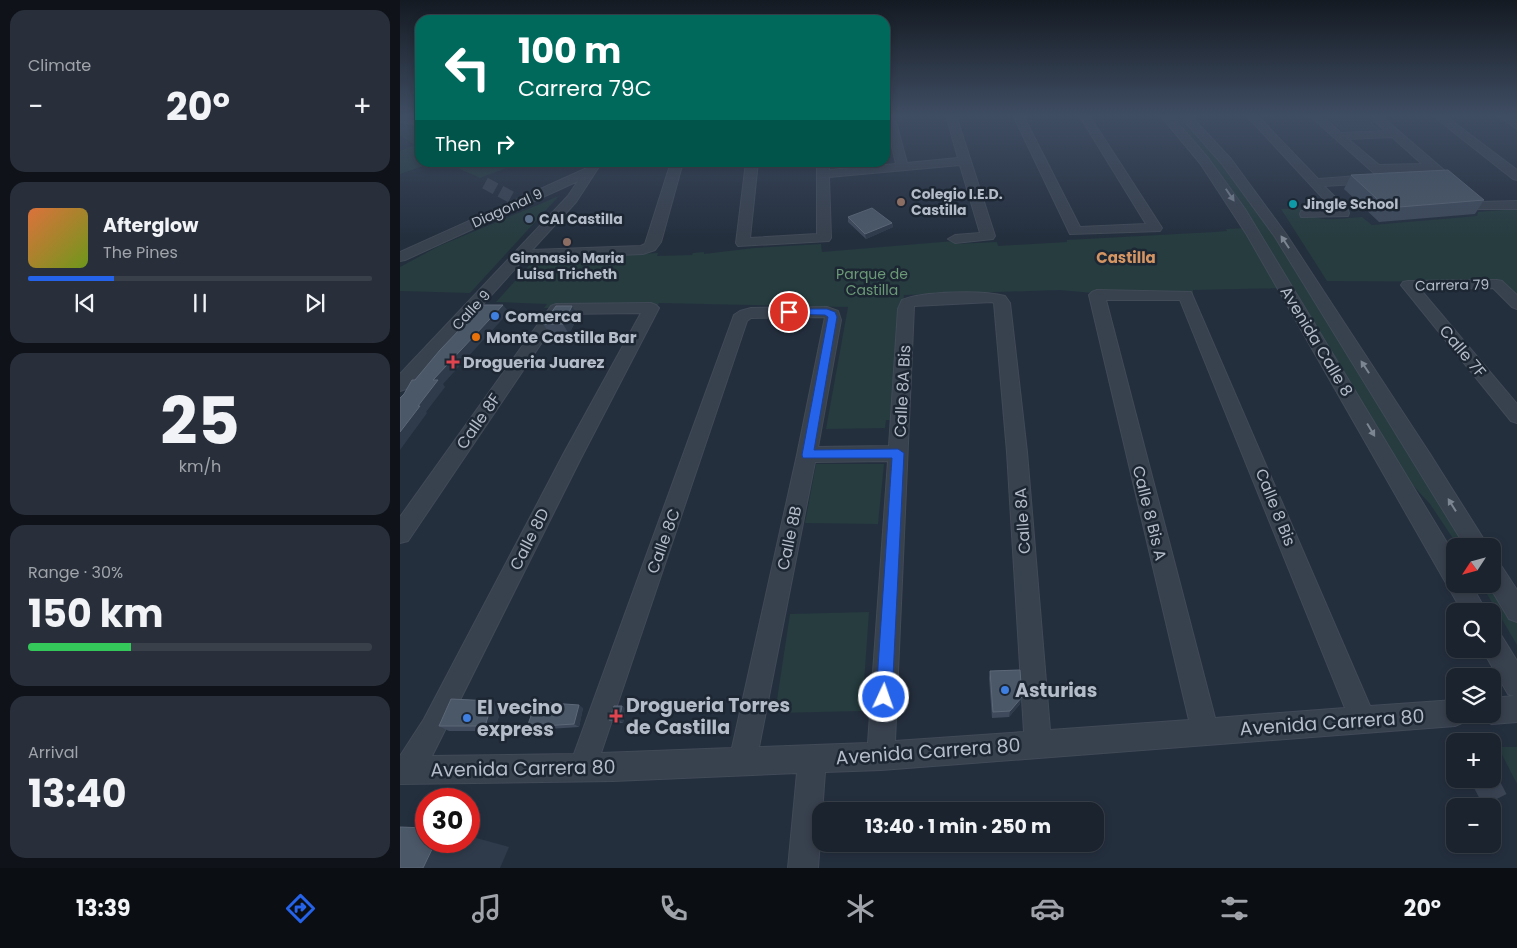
<!DOCTYPE html>
<meta charset="utf-8">
<style>
body{margin:0;font-family:Poppins,sans-serif;background:#282f3a;color:#f1f3f6;height:100vh;display:flex;flex-direction:column;font-size:19px;white-space:nowrap}
*{box-sizing:border-box;margin:0}
p{font-size:16px;color:#a0a4aa}
.icon{flex:none;width:28px;height:28px;fill:none;stroke:currentColor;stroke-width:2;stroke-linecap:round;stroke-linejoin:round}
.map{position:relative;flex:1;overflow:hidden}
.panel{display:flex;flex-direction:column;gap:10px;padding:10px;background:#0f1319;width:400px}
.panel>*{flex:none}
.banner{position:absolute;left:15px;top:15px;width:475px;height:152px;border-radius:15px;box-shadow:0 2px 8px #0003,0 0 0 1px #39404a;background:#00695c;color:#fff;overflow:hidden}
.needle{width:32px;rotate:234deg}
.buttons{position:absolute;left:1046px;top:538px;display:grid;gap:10px}
.buttons a{display:grid;place-items:center;width:55px;height:55px;border-radius:10px;background:#1b232e;box-shadow:0 2px 8px #0003,0 0 0 1px #39404a;font-size:25px}
.speed{position:absolute;left:15px;top:788px;display:flex;gap:10px;font-size:25px;font-weight:700;text-align:center}
.speed>*{display:grid;place-content:center;width:65px;height:65px;border-radius:50%;background:#1b232e;box-shadow:0 2px 8px #0003,0 0 0 1px #39404a;line-height:1}
.speed .limit{border:8px solid #d22;background:#fff;color:#111}
.pin{position:absolute;display:grid;place-items:center;width:42px;height:42px;color:#fff;margin:-21px;border:2px solid #fff;border-radius:50%;box-shadow:0 1px 5px #0007}
.me{position:absolute;width:55px;margin:-28px;rotate:3deg;stroke-linejoin:round;filter:drop-shadow(0 0 4px #0008)}
.turn{display:flex;align-items:center;gap:18px;height:105px;padding:0 20px;font-size:22px}
.turn .icon{width:65px;height:65px;stroke-width:2.5}
.turn b{display:block;font-size:35px;line-height:42px}
.then{display:flex;align-items:center;height:48px;padding:0 20px;background:#0003;gap:10px;font-size:19px}
.big{font-size:38px;font-weight:700;line-height:1.1}
.panel .tile{flex:1;display:flex;flex-direction:column;justify-content:center;gap:8px;min-width:0;padding:0 18px;border-radius:15px;background:#282f3a}
.panel .dial{align-items:center;gap:0}
.dial b{font-size:65px;line-height:1}
.song{display:flex;align-items:center;gap:15px}
.cover{width:60px;height:60px;border-radius:8px;background:linear-gradient(135deg,hsl(20 70% 55%),hsl(80 70% 35%))}
.played{height:5px;border-radius:2px;background:linear-gradient(90deg,#2563eb 25%,#39404a 25%)}
.keys{display:flex;justify-content:space-around;direction:ltr}
.heat{display:flex;justify-content:space-between;align-items:center;font-size:28px;direction:ltr}
.charge{height:8px;border-radius:4px;background:linear-gradient(90deg,#34c759 30%,#39404a 0)}
.trip{position:absolute;left:412px;top:802px;width:292px;height:50px;border-radius:15px;background:#1b232e;box-shadow:0 2px 8px #0003,0 0 0 1px #39404a;font-weight:700;line-height:50px;text-align:center}
.tabs{display:flex;height:80px;justify-content:space-around;align-items:center;background:#0b0e12;color:#a0a4aa}
.tabs .icon{width:35px;height:35px}
.tabs .current{color:#2563eb}
.tabs b{font-size:22px;color:#f1f3f6}
main{display:flex;flex:1;min-height:0}
.map>svg:first-child{display:block}
.green{fill:#263c3f}
.lines{fill:none;stroke-linecap:round;stroke-linejoin:round}
.minor-tunnel-far1{stroke:#3a4453;stroke-width:12;stroke-dasharray:12 5.5;stroke-linecap:butt}
.minor-tunnel{stroke:#3a4453;stroke-width:26;stroke-dasharray:26 13;stroke-linecap:butt}
.minor-casing{stroke:#414a57;stroke-width:2}
.minor{fill:#38414e;fill-rule:evenodd}
.wall{fill:#3f4b5c}
.shaded-wall{fill:#2f3b4b}
.building{fill:#4b5868;stroke:#5c6777}
.oneway{fill:#7c8592}
.route{fill:#2563eb;stroke:#184099}
.education-dot{fill:#8d6e63;stroke:#1d2633;stroke-width:2}
.culture-dot{fill:#0f9aa8;stroke:#1d2633;stroke-width:2}
.service-dot{fill:#5c6f8a;stroke:#1d2633;stroke-width:2}
.shop-dot{fill:#3f7fe0;stroke:#1d2633;stroke-width:2}
.food-dot{fill:#e8710a;stroke:#1d2633;stroke-width:2}
.health-dot{fill:#e0444e;stroke:#1d2633;stroke-width:2}
.labels{text-anchor:middle;stroke-width:5;stroke-linejoin:round;paint-order:stroke}
.far-poi-label{font-size:14px;font-weight:bold;fill:#b4bcc9;stroke:#1d2633;text-anchor:start}
.far-street-label{font-size:14px;fill:#b4bcc9;stroke:#1d2633}
.far-park-label{font-size:14px;fill:#6b9a76;stroke:#1d2633}
.far-neighbourhood-label{font-size:15px;font-weight:bold;fill:#d59563;stroke:#1d2633}
.poi-label{font-size:16px;font-weight:bold;fill:#b4bcc9;stroke:#1d2633;text-anchor:start}
.street-label{font-size:16px;fill:#b4bcc9;stroke:#1d2633}
.near-poi-label{font-size:19px;font-weight:bold;fill:#b4bcc9;stroke:#1d2633;text-anchor:start}
.near-street-label{font-size:19px;fill:#b4bcc9;stroke:#1d2633}
</style>
<main>
<section class="panel">
<div class="tile"><p>Climate</p>
<div class="heat"><a>−</a><b class="big">20°</b><a>+</a></div>
</div>
<div class="tile">
<div class="song"><i class="cover"></i><div><b>Afterglow</b><p>The Pines</p></div></div>
<div class="played"></div>
<div class="keys"><svg class="icon" aria-label="previous" viewBox="0 0 24 24"><path d="M18 5L8 12l10 7zM5 5v14"/></svg><svg class="icon" aria-label="pause" viewBox="0 0 24 24"><path d="M8 5v14M16 5v14"/></svg><svg class="icon" aria-label="next" viewBox="0 0 24 24"><path d="M6 5l10 7-10 7zM19 5v14"/></svg></div>
</div>
<div class="tile dial"><b>25</b><p>km/h</p></div>
<div class="tile"><p>Range · 30%</p><b class="big">150 km</b><div class="charge"></div></div>
<div class="tile"><p>Arrival</p><b class="big">13:40</b></div>
</section>
<div class="map">
<svg width="1117" height="868" viewBox="0 0 1117 868">
<rect width="100%" height="100%" fill="#242f3e"/>
<path class="green" d="M769,115H776L789,125L816,153L868,224L1071,546H1058L1030,504L1008,480L847,213L802,152Z
M925,115H964L981,130L942,131Z
M0,121L20,124V162L32,163L0,174V151L16,145L0,136Z
M47,163H119L80,178Z
M159,196L70,293L0,291V267L39,246Z
M900,208C915,225 942,218 962,217L972,225L1077,216L1078,212L1117,209V299L1100,282L927,281L881,209Z
M845,228L880,288L793,290V294L693,293L660,290L504,295L490,420H486L485,428L426,429L448,307L259,303L257,308H144L147,304L96,302L134,260L258,253L257,256L292,255L293,253L304,252V254L354,248L421,244L422,252L554,241L555,244L597,242L598,246L667,242V240L814,232L827,231L826,229Z
M416,464H484L478,524L405,523Z
M1081,584H1092L1117,620V645Z
M469,612L462,711L375,713L390,614Z
M1098,747H1117V784Z"/>
<g class="lines">
<path class="minor-tunnel-far1" d="M85,183L113,198"/>
<path class="minor-tunnel" d="M1084,779L1095,800"/>
<defs>
<path id="minor" d="M485,115H494L507,163L558,158L546,115H556L595,236L593,239L555,243L548,239L555,235L580,233L560,165L429,177L431,238L429,241L338,246L336,243L346,162H358L350,238L417,234V162H429V170L496,164Z
M613,115H623L680,227L746,224L679,115H689L762,228L760,231L670,234Z
M760,115H771L808,158L845,209L1055,556V584H1071L1086,611H1062L847,235L800,163Z
M779,115H790L831,159L886,234L1030,454L1088,546H1065L875,237L822,164Z
M846,115H857L918,179L972,175L978,179L972,183L924,186L948,210L949,213L948,216L901,217L900,214L901,211L933,209Z
M909,115H921L941,133L985,131L968,115H980L1081,202L1117,201V209H1073L1030,171L987,172L994,179L992,182H984ZM992,137L1022,164L979,165L948,139Z
M1032,115H1044L1117,170V180L1113,179Z
M1097,115H1109L1117,121V129Z
M0,116L20,119V125L0,122Z
M191,162H202L176,202L132,250L241,246L245,244L271,162H283L261,242L255,250L243,254L124,259L6,389L0,391V374L168,196L178,181L5,260L0,261V252L187,168Z
M1097,280L1102,281L1117,295V309L1112,307L1093,288L1020,289L1117,404V423L1111,421L1001,285L1003,282L1008,281Z
M697,290L791,292L970,706L1055,700V714H1068L1064,722L1055,726L481,770L425,772L418,868H388L397,773L213,781L0,784V756L24,719L164,453L241,313L161,314L8,541L0,543V517L151,306L156,304L251,303L256,305L259,308L181,458L32,756L174,754L334,315L340,311L351,308L427,307L438,311L441,320L418,447L489,446L498,309L502,300C522,291 584,290 605,296L610,303L627,452L650,730L789,720L689,295L692,292ZM706,300H780L945,708L815,718ZM592,302L594,303L607,452L624,732L495,741L514,306ZM425,317L397,455L332,748L201,753L347,321L351,318ZM488,461L468,743L359,747L415,462Z
M1092,561L1100,564L1117,590V622L1109,619L1088,584H1092Z
M1092,631L1101,635L1117,661V722L1092,724L1083,720L1080,714H1092V698L1114,696L1108,694L1082,649H1092Z"/>
</defs>
<use href="#minor" class="minor-casing"/>
<use href="#minor" class="minor"/>
</g>
<path class="wall" d="M951,175L1084,200L1075,214L979,222L944,189Z
M448,217L492,223L493,227L466,239L448,222Z
M172,306L178,316L169,334H150L143,324Z
M590,671L620,704L609,717L592,718L589,678Z
M222,706L226,709L223,723H213L209,720Z
M102,707L94,731H49L39,726Z
M183,708L179,727L133,730L127,727Z"/>
<path class="shaded-wall" d="M492,223L493,227L466,239L465,234Z
M103,305L109,312L43,384L45,387L26,412L27,413L0,450V432L33,380Z
M172,306L178,316L169,334L163,324Z
M622,697L620,704L609,717L610,711Z
M93,701L102,707L94,731L85,726Z
M179,705L183,708L179,727L174,724Z
M222,706L226,709L223,723L219,720Z
M69,836L109,847L100,868H23L36,841H69Z"/>
<path class="building" d="M1048,170L1084,200L987,208L951,175Z
M472,208L492,223L465,234L448,217Z
M83,305H103L33,380H38L18,406H20L0,432V398L4,394L12,380H15L40,350Z
M156,306H172L163,324H143Z
M620,670L622,697L610,711L593,712L590,671Z
M51,699L93,701L85,726H39Z
M136,702L179,705L174,724L127,727Z
M214,706H222L219,720H209Z
M0,827L26,828V841H36L23,868H0Z"/>
<defs><path id="oneway-solid" d="M-6-.8H1V-3.2L6.5 0L1 3.2V.8H-6Z" transform="scale(1.25)"/></defs>
<g class="oneway">
<use href="#oneway-solid" transform="translate(830 195) rotate(56)"/>
<use href="#oneway-solid" transform="translate(885 242) rotate(-123)"/>
<use href="#oneway-solid" transform="translate(965 367) rotate(-123)"/>
<use href="#oneway-solid" transform="translate(971 430) rotate(59)"/>
<use href="#oneway-solid" transform="translate(1052 505) rotate(-122)"/>
</g>
<linearGradient id="sky" x2="0" y2="1"><stop stop-color="#141a22"/><stop offset="0.49" stop-color="#3f4d63"/><stop offset="1" stop-color="#3f4d63" stop-opacity="0"/></linearGradient>
<rect width="1117" height="237" fill="url(#sky)"/>
<path class="route" d="M389,309H427L435,312L437,317L414,450L498,449L504,453L492,697L489,702L484,705L478,702L476,697L492,458H403L402,455L428,317L425,315L386,314V310Z"/>
<g class="education-dot">
<circle cx="501" cy="202" r="5"/>
<circle cx="167" cy="242" r="5"/>
</g>
<circle class="culture-dot" cx="893" cy="204" r="5"/>
<circle class="service-dot" cx="129" cy="219" r="5"/>
<g class="shop-dot">
<circle cx="95" cy="316" r="5"/>
<circle cx="605" cy="690" r="5"/>
<circle cx="67" cy="718" r="5"/>
</g>
<circle class="food-dot" cx="76" cy="337" r="5"/>
<g class="health-dot">
<path d="M50.5 354.5h5v5h5v5h-5v5h-5v-5h-5v-5h5z"/>
<path d="M213.5 708.5h5v5h5v5h-5v5h-5v-5h-5v-5h5z"/>
</g>
<g class="labels">
<g class="far-poi-label">
<text x="511" y="199">Colegio I.E.D.<tspan x="511" dy="16">Castilla</tspan></text>
<text x="903" y="209">Jingle School</text>
<text x="139" y="224">CAI Castilla</text>
<text x="167" y="263" text-anchor="middle">Gimnasio Maria<tspan x="167" dy="16">Luisa Tricheth</tspan></text>
</g>
<g class="far-street-label">
<text transform="translate(107 208) rotate(-24)" y="5">Diagonal 9</text>
<text transform="translate(1052 285) rotate(-1)" y="5">Carrera 79</text>
<text transform="translate(71 310) rotate(-47)" y="5">Calle 9</text>
</g>
<g class="far-park-label">
<text x="472" y="279">Parque de<tspan x="472" dy="16">Castilla</tspan></text>
</g>
<g class="far-neighbourhood-label">
<text x="726" y="263">Castilla</text>
</g>
<g class="poi-label">
<text x="105" y="322">Comerca</text>
<text x="86" y="343">Monte Castilla Bar</text>
<text x="63" y="368">Drogueria Juarez</text>
</g>
<g class="street-label">
<text transform="translate(917 341) rotate(59)" y="6">Avenida Calle 8</text>
<text transform="translate(1063 351) rotate(50)" y="6">Calle 7F</text>
<text transform="translate(502 391) rotate(-87)" y="6">Calle 8A Bis</text>
<text transform="translate(78 421) rotate(-55)" y="6">Calle 8F</text>
<text transform="translate(876 507) rotate(68)" y="6">Calle 8 Bis</text>
<text transform="translate(750 513) rotate(76)" y="6">Calle 8 Bis A</text>
<text transform="translate(622 521) rotate(-94)" y="6">Calle 8A</text>
<text transform="translate(389 538) rotate(-78)" y="6">Calle 8B</text>
<text transform="translate(129 539) rotate(-63)" y="6">Calle 8D</text>
<text transform="translate(263 541) rotate(-70)" y="6">Calle 8C</text>
</g>
<g class="near-poi-label">
<text x="615" y="697">Asturias</text>
<text x="226" y="712">Drogueria Torres<tspan x="226" dy="22">de Castilla</tspan></text>
<text x="77" y="714">El vecino<tspan x="77" dy="22">express</tspan></text>
</g>
<g class="near-street-label">
<text transform="translate(932 722) rotate(-4)" y="7">Avenida Carrera 80</text>
<text transform="translate(528 751) rotate(-4)" y="7">Avenida Carrera 80</text>
<text transform="translate(123 768) rotate(-1)" y="7">Avenida Carrera 80</text>
</g>
</g>
</svg>
<div class="buttons">
<a><svg class="needle" viewBox="-14 -14 28 28"><path d="M0-13l5 13h-10z" fill="#e53935"/><path d="M0 13l5-13h-10z" fill="#a0a4aa"/></svg></a>
<a><svg class="icon" aria-label="search" viewBox="0 0 24 24"><circle cx="10" cy="10" r="6"/><path d="M15 15l6 6"/></svg></a>
<a><svg class="icon" aria-label="layers" viewBox="0 0 24 24"><path d="M12 4l9 5-9 5-9-5zM3 14l9 5 9-5"/></svg></a>
<a>+</a>
<a>−</a>
</div>
<div class="speed"><div class="limit">30</div></div>
<div class="pin" style="left:389px;top:312px;background:#d93025"><svg class="icon" aria-label="arrive" viewBox="0 0 24 24"><path d="M6 21V4h12l-3 4 3 4H6"/></svg></div>
<svg class="me" style="left:484px;top:697px" viewBox="-20 -20 40 40"><circle r="17" fill="#2563eb" stroke="#fff" stroke-width="3"/><path d="M0-11L8 9 0 5-8 9z" fill="#fff"/></svg>
<div class="trip">13:40 · 1 min · 250 m</div>
<div class="banner">
<div class="turn"><svg class="icon" aria-label="left" viewBox="0 0 24 24"><path d="M17 20v-9H6M10 6l-5 5 5 5"/></svg><div><b>100 m</b>Carrera 79C</div></div>
<div class="then">Then<svg class="icon" aria-label="right" viewBox="0 0 24 24"><path d="M7 20v-9h11M14 6l5 5-5 5"/></svg></div>
</div>
</div>
</main>
<nav class="tabs">
<b>13:39</b>
<svg class="icon current" aria-label="directions" viewBox="0 0 24 24"><path d="M12 3l9 9-9 9-9-9zM9 14v-3h6M13 9l2 2-2 2"/></svg>
<svg class="icon" aria-label="music" viewBox="0 0 24 24"><path d="M9 18V5l10-2v13"/><circle cx="6" cy="18" r="3"/><circle cx="16" cy="16" r="3"/></svg>
<svg class="icon" aria-label="phone" viewBox="0 0 24 24"><path d="M5 4h4l2 5-3 2q2 4 5 5l2-3 5 2v4C11 20 4 13 5 4z"/></svg>
<svg class="icon" aria-label="climate" viewBox="0 0 24 24"><path d="M12 3v18M4 7l16 10M4 17L20 7"/></svg>
<svg class="icon" aria-label="car" viewBox="0 0 24 24"><path d="M5 17H2v-5l4-1 3-4h7l3 4 3 1v5h-3M9 17h6M6 11h13"/><circle cx="7" cy="17" r="2"/><circle cx="17" cy="17" r="2"/></svg>
<svg class="icon" aria-label="filters" viewBox="0 0 24 24"><path d="M4 7h16M4 17h16"/><circle cx="9" cy="7" r="2"/><circle cx="15" cy="17" r="2"/></svg>
<b>20°</b>
</nav>
